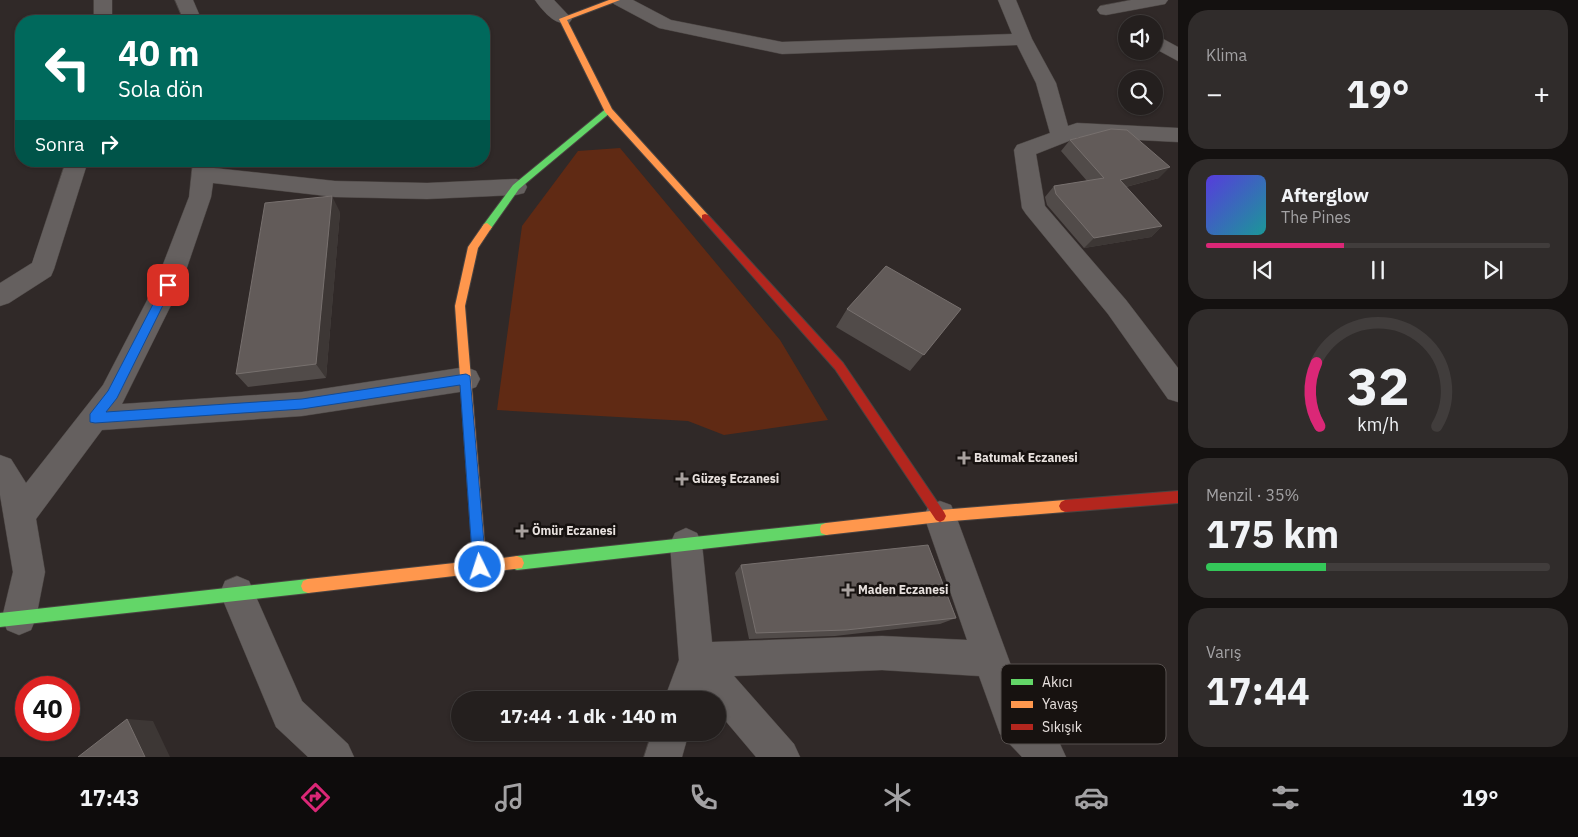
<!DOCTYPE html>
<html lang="tr">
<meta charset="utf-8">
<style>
body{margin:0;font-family:"IBM Plex Sans",sans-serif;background:#302c2b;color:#f1f3f6;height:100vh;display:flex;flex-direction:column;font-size:19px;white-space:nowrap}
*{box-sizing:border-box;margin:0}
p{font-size:16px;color:#a3a2a4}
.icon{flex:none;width:28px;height:28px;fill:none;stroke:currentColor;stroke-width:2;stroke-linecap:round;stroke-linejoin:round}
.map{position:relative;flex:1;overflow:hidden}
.panel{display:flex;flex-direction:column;gap:10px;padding:10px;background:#141110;width:400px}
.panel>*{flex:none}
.hud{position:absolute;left:15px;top:15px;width:475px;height:152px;border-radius:20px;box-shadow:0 1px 4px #0004,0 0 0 1px #413d3c;background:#00695c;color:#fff;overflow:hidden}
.controls{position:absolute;left:1118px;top:15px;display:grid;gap:10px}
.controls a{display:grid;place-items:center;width:45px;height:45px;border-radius:50%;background:#241f1e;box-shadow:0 1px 4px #0004,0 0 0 1px #413d3c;font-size:25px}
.speed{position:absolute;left:15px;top:676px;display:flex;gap:10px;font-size:25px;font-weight:700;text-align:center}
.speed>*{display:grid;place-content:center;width:65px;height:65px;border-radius:50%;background:#241f1e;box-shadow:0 1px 4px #0004,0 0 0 1px #413d3c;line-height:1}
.speed .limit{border:8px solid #d22;background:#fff;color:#111}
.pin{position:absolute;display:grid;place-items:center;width:42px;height:42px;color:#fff;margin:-21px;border-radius:10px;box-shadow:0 2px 8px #0006}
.me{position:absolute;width:55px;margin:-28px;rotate:356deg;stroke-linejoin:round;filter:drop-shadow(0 0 4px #0008)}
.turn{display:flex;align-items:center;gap:18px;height:105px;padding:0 20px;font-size:22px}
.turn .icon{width:65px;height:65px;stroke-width:2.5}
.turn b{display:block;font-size:35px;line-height:42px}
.then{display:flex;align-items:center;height:48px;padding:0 20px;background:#0003;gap:10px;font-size:19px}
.big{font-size:38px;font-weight:700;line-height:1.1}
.panel .widget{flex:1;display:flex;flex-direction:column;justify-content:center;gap:8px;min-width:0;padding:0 18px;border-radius:20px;background:#302c2b}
.panel .dial{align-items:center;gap:0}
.dial svg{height:130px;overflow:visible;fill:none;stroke:#413d3c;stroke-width:7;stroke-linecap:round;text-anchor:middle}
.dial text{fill:#f1f3f6;stroke:none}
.song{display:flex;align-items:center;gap:15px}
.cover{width:60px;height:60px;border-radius:8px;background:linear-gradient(135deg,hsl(250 70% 55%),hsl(180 70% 35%))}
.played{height:5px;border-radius:2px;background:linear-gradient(90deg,#db2777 40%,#413d3c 40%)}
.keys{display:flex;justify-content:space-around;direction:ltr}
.heat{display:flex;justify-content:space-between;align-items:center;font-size:28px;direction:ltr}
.charge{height:8px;border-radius:4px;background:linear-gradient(90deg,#34c759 35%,#413d3c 0)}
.trip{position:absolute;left:451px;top:691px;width:275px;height:50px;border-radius:25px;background:#241f1e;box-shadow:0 1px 4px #0004,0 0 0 1px #413d3c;font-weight:700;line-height:50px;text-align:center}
.menu{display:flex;height:80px;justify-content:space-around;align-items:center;background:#0e0c0c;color:#a3a2a4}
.menu .icon{width:35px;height:35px}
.menu .current{color:#db2777}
.menu b{font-size:22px;color:#f1f3f6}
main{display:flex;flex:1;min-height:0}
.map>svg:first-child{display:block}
.green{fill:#602a14}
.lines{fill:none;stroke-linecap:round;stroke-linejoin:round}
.street-casing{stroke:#4a4442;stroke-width:1}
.fast-casing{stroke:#4a4442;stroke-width:2}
.slow-casing{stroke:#4a4442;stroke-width:2}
.jam-casing{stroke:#4a4442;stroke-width:2}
.street{fill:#65605f;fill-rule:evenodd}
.fast{fill:#63d668;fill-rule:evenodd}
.slow{fill:#ff974d;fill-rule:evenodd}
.jam{fill:#b3261e;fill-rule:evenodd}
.wall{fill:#514b49}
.shaded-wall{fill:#3d3735}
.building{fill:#625b59;stroke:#77706e}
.route{fill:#1a73e8;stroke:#114b97}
.poi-dot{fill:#a8a19e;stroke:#171210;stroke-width:2}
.labels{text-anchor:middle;stroke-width:5;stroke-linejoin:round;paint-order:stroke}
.poi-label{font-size:12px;font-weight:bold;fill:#e8e1de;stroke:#171210;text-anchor:start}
.key{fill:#171210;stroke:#56504e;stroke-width:1}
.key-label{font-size:14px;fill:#e8e1de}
</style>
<main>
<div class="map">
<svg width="1178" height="757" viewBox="0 0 1178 757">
<rect width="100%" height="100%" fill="#302928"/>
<path class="green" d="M620,148L780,340L828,420L724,435L688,421L497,410L522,226L578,151Z"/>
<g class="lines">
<defs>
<path id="street" d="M94,0H112V21H94Z
M175,0H193L202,21H184Z
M535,0H554L572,19L569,23C555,26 543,11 535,0Z
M611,0H633L671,20L782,42L1012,34L998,0H1016L1032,39L1056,83L1068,126L1077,123L1178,128V142L1079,137L1036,154L1045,206L1126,300L1178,368V402L1168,399L1108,314L1026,214L1022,208L1014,150L1017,145L1050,133L1036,83L1017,45L782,54L659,28L614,4Z
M1131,0H1168L1165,4L1106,15L1100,14L1097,10L1100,6Z
M1154,34L1178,47V61L1154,48Z
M66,161H88L54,269L51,276L9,303L0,306V283L32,263Z
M193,161H215L214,168L335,181L427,183L516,179L524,181L527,187L524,193L516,195L427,199L335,197L213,183L211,197L181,285L122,404L302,392L466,367L476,371L480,379L476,387L466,391L302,416L102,430L36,519L45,572L36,618L31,630L19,635L7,630L2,618L13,572L0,495V455L11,459L26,483L103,385L155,285L189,197Z
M940,501L951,505L956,516L1027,709L1060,744L1066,757H1022L1000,734L979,676L882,670L734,676L794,744L800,757H756L718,712V700H707L702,694L700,700H664L679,660L670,544L675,533L686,528L697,533L702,544L712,642L882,636L967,640L924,516L929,505Z
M237,576L249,581L302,701L348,744L354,757H308L276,727L220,593L225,581Z
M652,732H689L682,757H644Z"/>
<path id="fast" d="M608,107L611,108V112L519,189L490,230H484L482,227L484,224L513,185Z
M826,523L831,525L832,529L831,533L826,535L517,570L512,568L510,563L512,558L517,556Z
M308,579L313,581L315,586L313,591L308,593L0,627V613Z"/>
<path id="slow" d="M609,0H620L567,20L612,109L708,215V219H702L605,112L559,19Z
M487,223L492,227L478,248L465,306L486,560L517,556L522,558L524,563L522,568L308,593L303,591L301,586L303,581L308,579L473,561L455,306L468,247L484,224Z
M1065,500L1069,502L1071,506L1069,510L1065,512L940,522L826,535L821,533L820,529L821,525L826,523L940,510Z"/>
<path id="jam" d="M705,214L708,215L843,363L944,512L946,516L944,520L940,522L936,520L835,369L702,219V215Z
M1178,491V503L1065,512L1061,510L1059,506L1061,502L1065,500Z"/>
</defs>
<use href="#street" class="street-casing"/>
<use href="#fast" class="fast-casing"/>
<use href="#slow" class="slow-casing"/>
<use href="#jam" class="jam-casing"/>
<use href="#street" class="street"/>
<use href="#fast" class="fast"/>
<use href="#slow" class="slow"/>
<use href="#jam" class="jam"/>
</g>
<path class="wall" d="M1070,140L1159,178L1126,187L1162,226L1151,237L1084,248L1047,205L1045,197L1054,186L1087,181L1061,151Z
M340,212L326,378L248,387L236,374Z
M847,309H961L910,371L836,327Z
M741,565L956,618L940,624L835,636L749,639L735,573Z"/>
<path class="shaded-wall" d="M1170,167L1159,178L1110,191L1120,180Z
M332,196L340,212L326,378L316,364Z
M1162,226L1151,237L1084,248L1094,238Z
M127,719L153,721L170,757H145Z"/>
<path class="building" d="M1111,129L1127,130L1170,167L1120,180L1162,226L1094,238L1056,194L1054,186L1104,178L1070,140Z
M332,196L316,364L236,374L265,203Z
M886,266L961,309L924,355L847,309Z
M928,545L956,618L846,630L756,633L741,565Z
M127,719L145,757H78Z"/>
<path class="route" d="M168,281L173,285L117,398L106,412L302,399L466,374L470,376L486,567L484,572L480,574L475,572L473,567L460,385L302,409L95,423L90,422V414L108,391L164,283Z"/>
<g class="poi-dot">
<path d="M961.5 450.5h5v5h5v5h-5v5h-5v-5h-5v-5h5z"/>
<path d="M679.5 471.5h5v5h5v5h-5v5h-5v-5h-5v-5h5z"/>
<path d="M519.5 523.5h5v5h5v5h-5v5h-5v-5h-5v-5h5z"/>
<path d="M845.5 582.5h5v5h5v5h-5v5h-5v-5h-5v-5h5z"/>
</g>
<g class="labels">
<g class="poi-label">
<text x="974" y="462">Batumak Eczanesi</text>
<text x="692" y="483">Güzeş Eczanesi</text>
<text x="532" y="535">Ömür Eczanesi</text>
<text x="858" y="594">Maden Eczanesi</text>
</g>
</g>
<rect x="1001" y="664" width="165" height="80" rx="8" class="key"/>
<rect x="1011" y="679" width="22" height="6" fill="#63d668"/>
<rect x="1011" y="701" width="22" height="7" fill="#ff974d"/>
<rect x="1011" y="724" width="22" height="6" fill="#b3261e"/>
<g class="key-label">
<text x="1042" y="687">Akıcı</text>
<text x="1042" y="709">Yavaş</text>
<text x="1042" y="732">Sıkışık</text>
</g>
</svg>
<div class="controls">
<a><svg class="icon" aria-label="sound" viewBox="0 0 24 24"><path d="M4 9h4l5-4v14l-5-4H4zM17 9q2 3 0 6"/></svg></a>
<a><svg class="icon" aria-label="search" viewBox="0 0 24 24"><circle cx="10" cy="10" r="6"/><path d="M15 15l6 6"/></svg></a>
</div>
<div class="speed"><div class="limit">40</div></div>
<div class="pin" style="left:168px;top:285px;background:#d93025"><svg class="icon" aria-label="arrive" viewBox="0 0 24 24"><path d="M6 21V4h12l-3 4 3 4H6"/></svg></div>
<svg class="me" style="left:480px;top:567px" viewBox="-20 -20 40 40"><circle r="17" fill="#1a73e8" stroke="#fff" stroke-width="3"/><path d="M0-11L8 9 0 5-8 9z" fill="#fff"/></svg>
<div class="trip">17:44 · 1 dk · 140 m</div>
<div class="hud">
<div class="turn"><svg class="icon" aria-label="left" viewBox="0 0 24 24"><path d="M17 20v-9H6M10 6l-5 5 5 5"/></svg><div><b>40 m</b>Sola dön</div></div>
<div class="then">Sonra<svg class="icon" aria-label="right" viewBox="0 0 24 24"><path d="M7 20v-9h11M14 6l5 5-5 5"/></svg></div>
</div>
</div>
<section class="panel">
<div class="widget"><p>Klima</p>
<div class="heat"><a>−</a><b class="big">19°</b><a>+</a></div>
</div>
<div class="widget">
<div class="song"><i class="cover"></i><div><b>Afterglow</b><p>The Pines</p></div></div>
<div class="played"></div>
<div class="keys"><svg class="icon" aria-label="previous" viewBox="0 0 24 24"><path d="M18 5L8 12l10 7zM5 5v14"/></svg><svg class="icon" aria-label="pause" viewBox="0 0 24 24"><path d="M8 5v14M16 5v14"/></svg><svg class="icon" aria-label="next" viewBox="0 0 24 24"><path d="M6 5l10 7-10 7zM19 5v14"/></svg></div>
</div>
<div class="widget dial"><svg viewBox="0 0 100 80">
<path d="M14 69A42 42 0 1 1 86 69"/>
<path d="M14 69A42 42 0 0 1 12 30" stroke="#db2777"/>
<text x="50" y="56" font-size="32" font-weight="700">32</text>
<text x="50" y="72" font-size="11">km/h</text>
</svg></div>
<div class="widget"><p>Menzil · 35%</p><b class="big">175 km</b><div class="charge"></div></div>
<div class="widget"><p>Varış</p><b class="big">17:44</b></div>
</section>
</main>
<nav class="menu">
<b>17:43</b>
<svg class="icon current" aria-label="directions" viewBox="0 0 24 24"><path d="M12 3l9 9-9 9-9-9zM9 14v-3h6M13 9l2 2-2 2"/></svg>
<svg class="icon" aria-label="music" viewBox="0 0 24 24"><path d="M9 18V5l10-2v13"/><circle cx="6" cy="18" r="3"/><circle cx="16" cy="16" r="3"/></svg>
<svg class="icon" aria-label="phone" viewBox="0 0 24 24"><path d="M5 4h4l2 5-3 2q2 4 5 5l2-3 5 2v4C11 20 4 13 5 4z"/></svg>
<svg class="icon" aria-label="climate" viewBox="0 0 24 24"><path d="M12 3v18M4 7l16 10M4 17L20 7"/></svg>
<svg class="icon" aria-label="car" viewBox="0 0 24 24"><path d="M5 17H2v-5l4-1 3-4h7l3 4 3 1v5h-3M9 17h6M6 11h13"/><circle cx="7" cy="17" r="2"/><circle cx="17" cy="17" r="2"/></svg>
<svg class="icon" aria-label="filters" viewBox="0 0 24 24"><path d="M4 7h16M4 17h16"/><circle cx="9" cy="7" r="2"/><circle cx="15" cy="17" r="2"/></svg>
<b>19°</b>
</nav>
